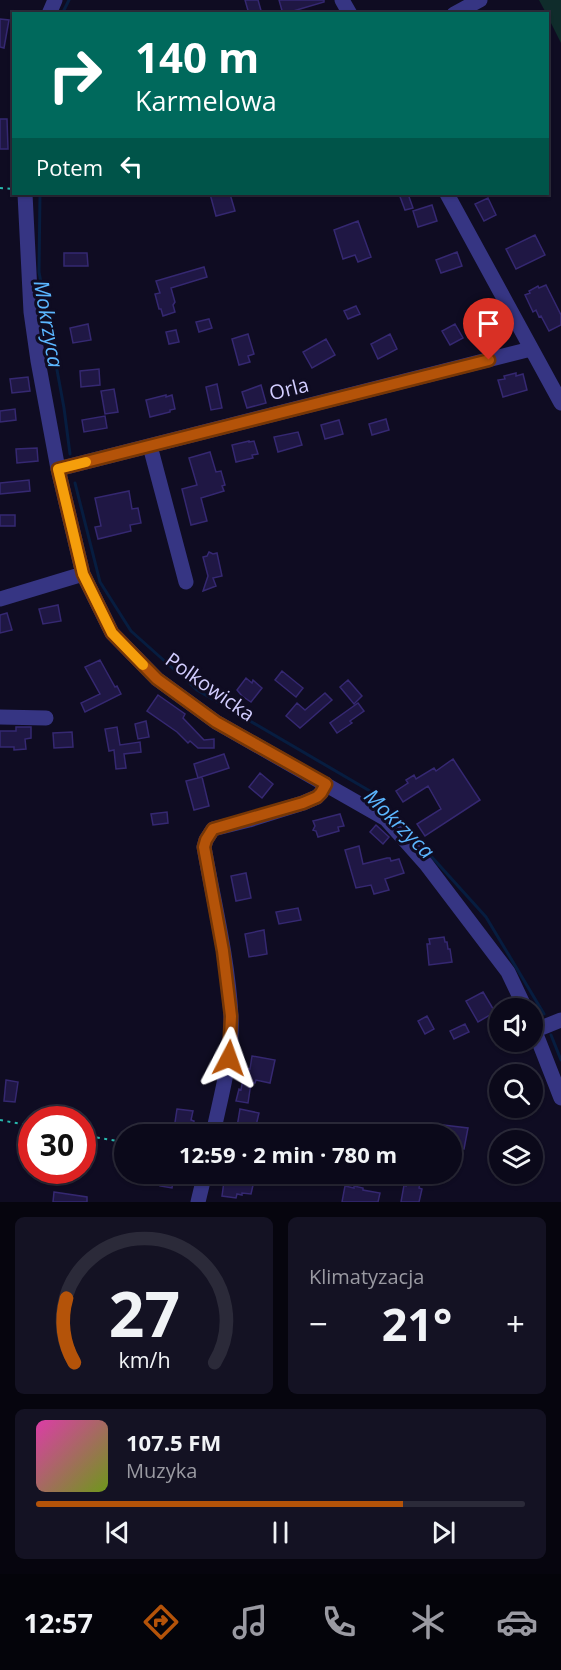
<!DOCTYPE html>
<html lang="pl">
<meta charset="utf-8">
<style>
body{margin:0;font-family:"Open Sans",sans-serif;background:#141223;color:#f1f3f6;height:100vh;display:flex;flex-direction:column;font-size:22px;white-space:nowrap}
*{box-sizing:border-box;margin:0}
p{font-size:20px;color:#9a9aa2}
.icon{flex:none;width:33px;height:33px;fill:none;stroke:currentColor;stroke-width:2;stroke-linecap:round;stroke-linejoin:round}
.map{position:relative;height:1202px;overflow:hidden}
.side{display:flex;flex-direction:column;gap:15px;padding:15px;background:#06050e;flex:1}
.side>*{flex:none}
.banner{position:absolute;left:12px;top:12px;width:537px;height:183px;border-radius:0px;box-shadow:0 2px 4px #0004,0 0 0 2px #2b2a39;background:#00695c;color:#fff;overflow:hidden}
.tools{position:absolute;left:489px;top:998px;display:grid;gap:12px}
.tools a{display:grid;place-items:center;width:54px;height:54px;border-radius:50%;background:#0b091a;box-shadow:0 2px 4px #0004,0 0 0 2px #2b2a39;font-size:30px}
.speed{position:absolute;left:18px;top:1106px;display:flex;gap:12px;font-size:30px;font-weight:700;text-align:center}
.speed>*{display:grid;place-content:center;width:78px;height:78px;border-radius:50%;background:#0b091a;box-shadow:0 2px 4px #0004,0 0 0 2px #2b2a39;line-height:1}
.speed .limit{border:9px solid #d22;background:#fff;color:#111}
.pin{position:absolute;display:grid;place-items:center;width:51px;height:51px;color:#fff;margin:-62px -26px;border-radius:50% 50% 50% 0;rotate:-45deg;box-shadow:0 0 6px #0007}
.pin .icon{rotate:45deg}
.me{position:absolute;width:66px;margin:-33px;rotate:4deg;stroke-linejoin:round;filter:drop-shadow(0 0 4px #0008)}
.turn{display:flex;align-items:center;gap:21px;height:126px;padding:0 24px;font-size:27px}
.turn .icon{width:78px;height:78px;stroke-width:2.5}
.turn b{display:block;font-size:42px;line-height:51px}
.then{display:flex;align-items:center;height:57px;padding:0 24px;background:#0003;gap:12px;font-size:22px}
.big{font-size:45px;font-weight:700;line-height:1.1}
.side .card{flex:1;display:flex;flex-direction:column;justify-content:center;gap:9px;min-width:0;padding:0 21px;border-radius:9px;background:#141223}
.side .dial{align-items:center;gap:0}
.dial svg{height:156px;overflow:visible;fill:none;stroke:#2b2a39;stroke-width:7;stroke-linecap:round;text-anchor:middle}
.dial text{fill:#f1f3f6;stroke:none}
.song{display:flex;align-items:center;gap:18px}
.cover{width:72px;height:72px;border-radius:9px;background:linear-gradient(135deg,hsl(320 70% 55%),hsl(80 70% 35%))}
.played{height:6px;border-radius:3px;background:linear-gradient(90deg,#b45309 75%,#2b2a39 75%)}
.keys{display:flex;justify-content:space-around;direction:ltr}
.heat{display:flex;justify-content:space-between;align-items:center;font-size:33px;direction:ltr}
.side .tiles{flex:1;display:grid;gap:15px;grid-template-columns:1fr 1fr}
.card:last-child{grid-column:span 2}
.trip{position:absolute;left:114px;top:1124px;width:348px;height:60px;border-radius:30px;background:#0b091a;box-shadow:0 2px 4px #0004,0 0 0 2px #2b2a39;font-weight:700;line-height:60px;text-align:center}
.tabs{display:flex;height:96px;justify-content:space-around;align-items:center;background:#04040a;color:#9a9aa2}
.tabs .icon{width:42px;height:42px}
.tabs .active{color:#b45309}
.tabs b{font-size:27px;color:#f1f3f6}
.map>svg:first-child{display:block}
.green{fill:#0f2c2b}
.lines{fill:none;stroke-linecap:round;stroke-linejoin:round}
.stream{stroke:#071d40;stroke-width:3}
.building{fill:#1f1744;stroke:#352871;stroke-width:1.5}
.path{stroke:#28b8ad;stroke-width:2;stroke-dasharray:3 4.5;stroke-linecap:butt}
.minor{stroke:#363583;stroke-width:15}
.route-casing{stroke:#753606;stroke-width:15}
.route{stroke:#b45309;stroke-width:10}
.slow{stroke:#f59e0b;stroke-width:10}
.labels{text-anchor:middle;stroke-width:6;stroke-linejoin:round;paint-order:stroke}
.street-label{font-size:20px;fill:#d2cdff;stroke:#0f0c22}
.water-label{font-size:21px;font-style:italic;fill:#5bb6ff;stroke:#0f0c22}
</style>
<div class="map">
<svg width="561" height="1202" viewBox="0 0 561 1202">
<rect width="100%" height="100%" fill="#0f0c22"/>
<path class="green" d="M539,0H561V43L548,17V14L546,13Z"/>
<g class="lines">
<path class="stream" d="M62,14L69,0
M40,194L39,272L64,408L70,454
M75,483L100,582L131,631L197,690L375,794L486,917L544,1014
M551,1035L561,1060"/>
</g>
<path class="building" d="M245,0H258L262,14H249Z
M279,0H324V2L283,14Z
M0,19L9,20L4,48L0,47Z
M0,119H7L8,149H0Z
M210,194H230L235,211L216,216Z
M399,194H408L413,208L405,210Z
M488,198L496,215L484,221L475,204Z
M432,205L437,221L418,227L413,211Z
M358,221L371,257L358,262L355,255L343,259L334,230Z
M535,235L545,255L516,269L506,249Z
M457,252L462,266L441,273L436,260Z
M64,253H87L88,266H64Z
M204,267L207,277L171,288L175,302L173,305L175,312L163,316L161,309H159L155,294L160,293L156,281Z
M546,285L561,315V325L549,331L541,316L539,317L536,310L533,312L525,295L530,293L529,291L538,286L539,288Z
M356,306L360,314L348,319L344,311Z
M490,315L498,329L484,337L476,323Z
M209,319L212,328L199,332L196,322Z
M88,324L91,340L73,343L70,328Z
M455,324L463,338L450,345L442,331Z
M176,330L179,342L169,344L166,332Z
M248,334L254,354L248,356L250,362L239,365L232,339Z
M390,334L397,349L378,359L371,344Z
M326,339L335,355L312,368L303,352Z
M99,369L100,385L81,387L80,371Z
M516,373V376L523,374L527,390L503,397L498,380L505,379L504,376Z
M28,377L30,391L12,393L10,379Z
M217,384L222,408L211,410L206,387Z
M261,385L266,403L247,408L242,392Z
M114,389L118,412L105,414L101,391Z
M166,395V397L172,395L175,409L170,410V412L150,417L146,400Z
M15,409L16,420L0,422V411Z
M105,416L107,428L84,432L82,420Z
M386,419L389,430L372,435L369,424Z
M339,420L343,434L325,439L321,425Z
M298,432L302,445L278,452L274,437Z
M249,441V442L254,441L258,454L252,455L253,458L236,462L232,445Z
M37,448L38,461L17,463L16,449Z
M210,452L216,472L221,471L225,485L222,486L224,491L201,498L207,521L191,525L182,489L197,485L189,458Z
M29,480L30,491L0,494V483Z
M129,491L132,509L138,508L141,523L130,525L131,531L98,539L95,527L101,526L95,498Z
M0,515H15V526H0Z
M209,552L213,554L217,553L222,576L213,578L216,586L203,591L208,576L203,557L207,556Z
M58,605L61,621L43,624L39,609Z
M7,613L12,630L0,633V615Z
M100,660L115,687L117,686L121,694L85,712L81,703L100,694L85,667Z
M282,671L303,688L296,697L275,680Z
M246,678L252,683L253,680L262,688L251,702L242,696L237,690Z
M348,680L362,696L354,704L340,687Z
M325,693L332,700L300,728L286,716L297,703L305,710Z
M158,695L185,714L183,718L204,740L214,739V748H198L190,741L188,743L177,732L147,711Z
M358,703L364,711L350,721L352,723L337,733L330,723Z
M146,721L149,737L138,739L135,724Z
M16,727H31V738L25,739L26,749L14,750V747H0V731H16Z
M117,727L120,745L140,742L141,752L124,754L126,768L116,769L114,750L109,751L105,729Z
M72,732L73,747L54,748L53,733Z
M224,754L229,768L198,778L194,764Z
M453,759L480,800L425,836L417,824L441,809L428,786L403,802L396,791L408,783L406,780L414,775L416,779L434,768L436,771Z
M260,773L273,784L262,798L249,787Z
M202,777L209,806L194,810L186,781Z
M167,812L168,823L153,825L151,814Z
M340,814L344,826L338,827L339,831L318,837L316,831L313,830L315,826L313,821Z
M376,825L389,837L383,844L370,832Z
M359,846L363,864L387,858H390L391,861L399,859L404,873L385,879L389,890L374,894L371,885L356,888L345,850Z
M246,873L251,898L236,901L231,876Z
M298,908L301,920L279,924L276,912Z
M264,930L267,954L249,957L245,934Z
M444,937L445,942H447L448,949H450L452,962L429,965L427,944H430L429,939Z
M483,992L495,1012L478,1022L466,1001Z
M427,1016L434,1029L425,1034L418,1021Z
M465,1024L469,1032L454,1039L450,1031Z
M252,1056L275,1060L270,1083L256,1080L255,1083H251L248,1103L236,1101L239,1089L241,1090L245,1068L250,1069Z
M6,1080L18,1082L15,1102L4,1101Z
M177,1109L193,1111L191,1120L194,1121L193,1132L174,1129Z
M240,1109L259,1113L255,1130L237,1127Z
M443,1125L468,1128L464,1149L452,1148V1134H442Z
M142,1173H174L172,1188L160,1186L161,1181L142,1178Z
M225,1174L244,1177V1179L254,1181L251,1194L242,1193V1195L237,1194L236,1198L222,1196Z
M407,1180L420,1183L419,1188L422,1189L419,1202H401L404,1185L406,1186Z
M345,1186L354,1188V1186L363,1188V1190L380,1193L378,1202H342Z
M54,1192L87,1197V1202H53Z"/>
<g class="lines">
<path class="path" d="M0,188L14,189
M0,1120L32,1126
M82,1135L124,1142"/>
<path class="minor" d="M342,0L350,14
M49,14L55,0
M454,14L480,0
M25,194L31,312L38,361L58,469L83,574L112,633L157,679L216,722L386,819L426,864L508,972L525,1008
M447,194L561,403
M150,446L186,582
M58,469L531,349
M0,599L83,574
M0,717L46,718
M532,1024L561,1098
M536,1030L561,1020
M213,1134C221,1095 233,1055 231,1016C228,959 214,903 204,847L206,840L213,829L249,820L303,803L317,797L321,793L326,784
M198,1202L205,1173"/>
</g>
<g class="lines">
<defs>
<path id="route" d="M229,1058L231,1016L223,951L204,847L206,840L213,829L303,803L317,797L321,793L326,784L216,722L157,679L112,633L83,574L58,469L489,360"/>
</defs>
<use href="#route" class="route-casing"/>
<use href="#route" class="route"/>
<path class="slow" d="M86,462L58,469L83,574L112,633L143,665"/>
</g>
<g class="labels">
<g class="street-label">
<text transform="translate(289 389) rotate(-14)" y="7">Orla</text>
<text transform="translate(210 687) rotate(35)" y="7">Polkowicka</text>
</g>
<g class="water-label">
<text transform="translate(48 324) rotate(80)" y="7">Mokrzyca</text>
<text transform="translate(399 824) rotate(45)" y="7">Mokrzyca</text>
</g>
</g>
</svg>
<div class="tools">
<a><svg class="icon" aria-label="sound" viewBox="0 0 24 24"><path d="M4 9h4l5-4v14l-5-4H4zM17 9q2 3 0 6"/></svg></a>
<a><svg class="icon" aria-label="search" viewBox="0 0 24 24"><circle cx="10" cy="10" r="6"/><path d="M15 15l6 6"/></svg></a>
<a><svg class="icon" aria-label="layers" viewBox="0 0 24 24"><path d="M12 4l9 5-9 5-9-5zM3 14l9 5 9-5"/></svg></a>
</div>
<div class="speed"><div class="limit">30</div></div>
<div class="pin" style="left:489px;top:360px;background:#d93025"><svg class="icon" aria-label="arrive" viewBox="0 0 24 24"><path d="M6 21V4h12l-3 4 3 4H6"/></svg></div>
<svg class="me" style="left:229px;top:1058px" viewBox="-20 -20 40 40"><path d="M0-17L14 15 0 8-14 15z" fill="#b45309" stroke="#fff" stroke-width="4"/></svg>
<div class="trip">12:59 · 2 min · 780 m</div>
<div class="banner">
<div class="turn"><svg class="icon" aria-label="right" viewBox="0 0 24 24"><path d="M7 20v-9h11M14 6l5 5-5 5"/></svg><div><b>140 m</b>Karmelowa</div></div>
<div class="then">Potem<svg class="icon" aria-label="left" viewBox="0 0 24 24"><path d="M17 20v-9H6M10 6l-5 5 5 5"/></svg></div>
</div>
</div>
<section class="side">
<div class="tiles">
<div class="card dial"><svg viewBox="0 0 100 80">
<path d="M14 69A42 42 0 1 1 86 69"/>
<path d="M14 69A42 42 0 0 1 10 36" stroke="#b45309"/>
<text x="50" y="56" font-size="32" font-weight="700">27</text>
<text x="50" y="72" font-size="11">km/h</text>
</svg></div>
<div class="card"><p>Klimatyzacja</p>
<div class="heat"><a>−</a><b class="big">21°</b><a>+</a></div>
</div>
<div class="card">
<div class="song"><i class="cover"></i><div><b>107.5 FM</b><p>Muzyka</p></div></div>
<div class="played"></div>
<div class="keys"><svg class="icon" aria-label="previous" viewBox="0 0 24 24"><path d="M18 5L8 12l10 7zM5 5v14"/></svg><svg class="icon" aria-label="pause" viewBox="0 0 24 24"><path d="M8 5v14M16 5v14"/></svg><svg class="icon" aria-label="next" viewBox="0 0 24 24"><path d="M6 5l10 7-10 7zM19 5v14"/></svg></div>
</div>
</div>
</section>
<nav class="tabs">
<b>12:57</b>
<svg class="icon active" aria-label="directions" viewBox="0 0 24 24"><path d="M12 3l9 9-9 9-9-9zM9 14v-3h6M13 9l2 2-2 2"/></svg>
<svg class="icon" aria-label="music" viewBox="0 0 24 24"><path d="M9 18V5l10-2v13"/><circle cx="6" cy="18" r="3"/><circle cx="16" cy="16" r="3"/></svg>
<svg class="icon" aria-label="phone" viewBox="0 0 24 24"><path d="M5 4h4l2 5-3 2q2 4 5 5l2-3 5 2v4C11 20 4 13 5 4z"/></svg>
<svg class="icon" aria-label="climate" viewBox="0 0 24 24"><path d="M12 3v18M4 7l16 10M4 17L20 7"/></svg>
<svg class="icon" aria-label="car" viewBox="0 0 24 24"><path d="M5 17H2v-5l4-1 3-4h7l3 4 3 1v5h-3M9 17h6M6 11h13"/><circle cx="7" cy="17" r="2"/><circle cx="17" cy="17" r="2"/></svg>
</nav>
